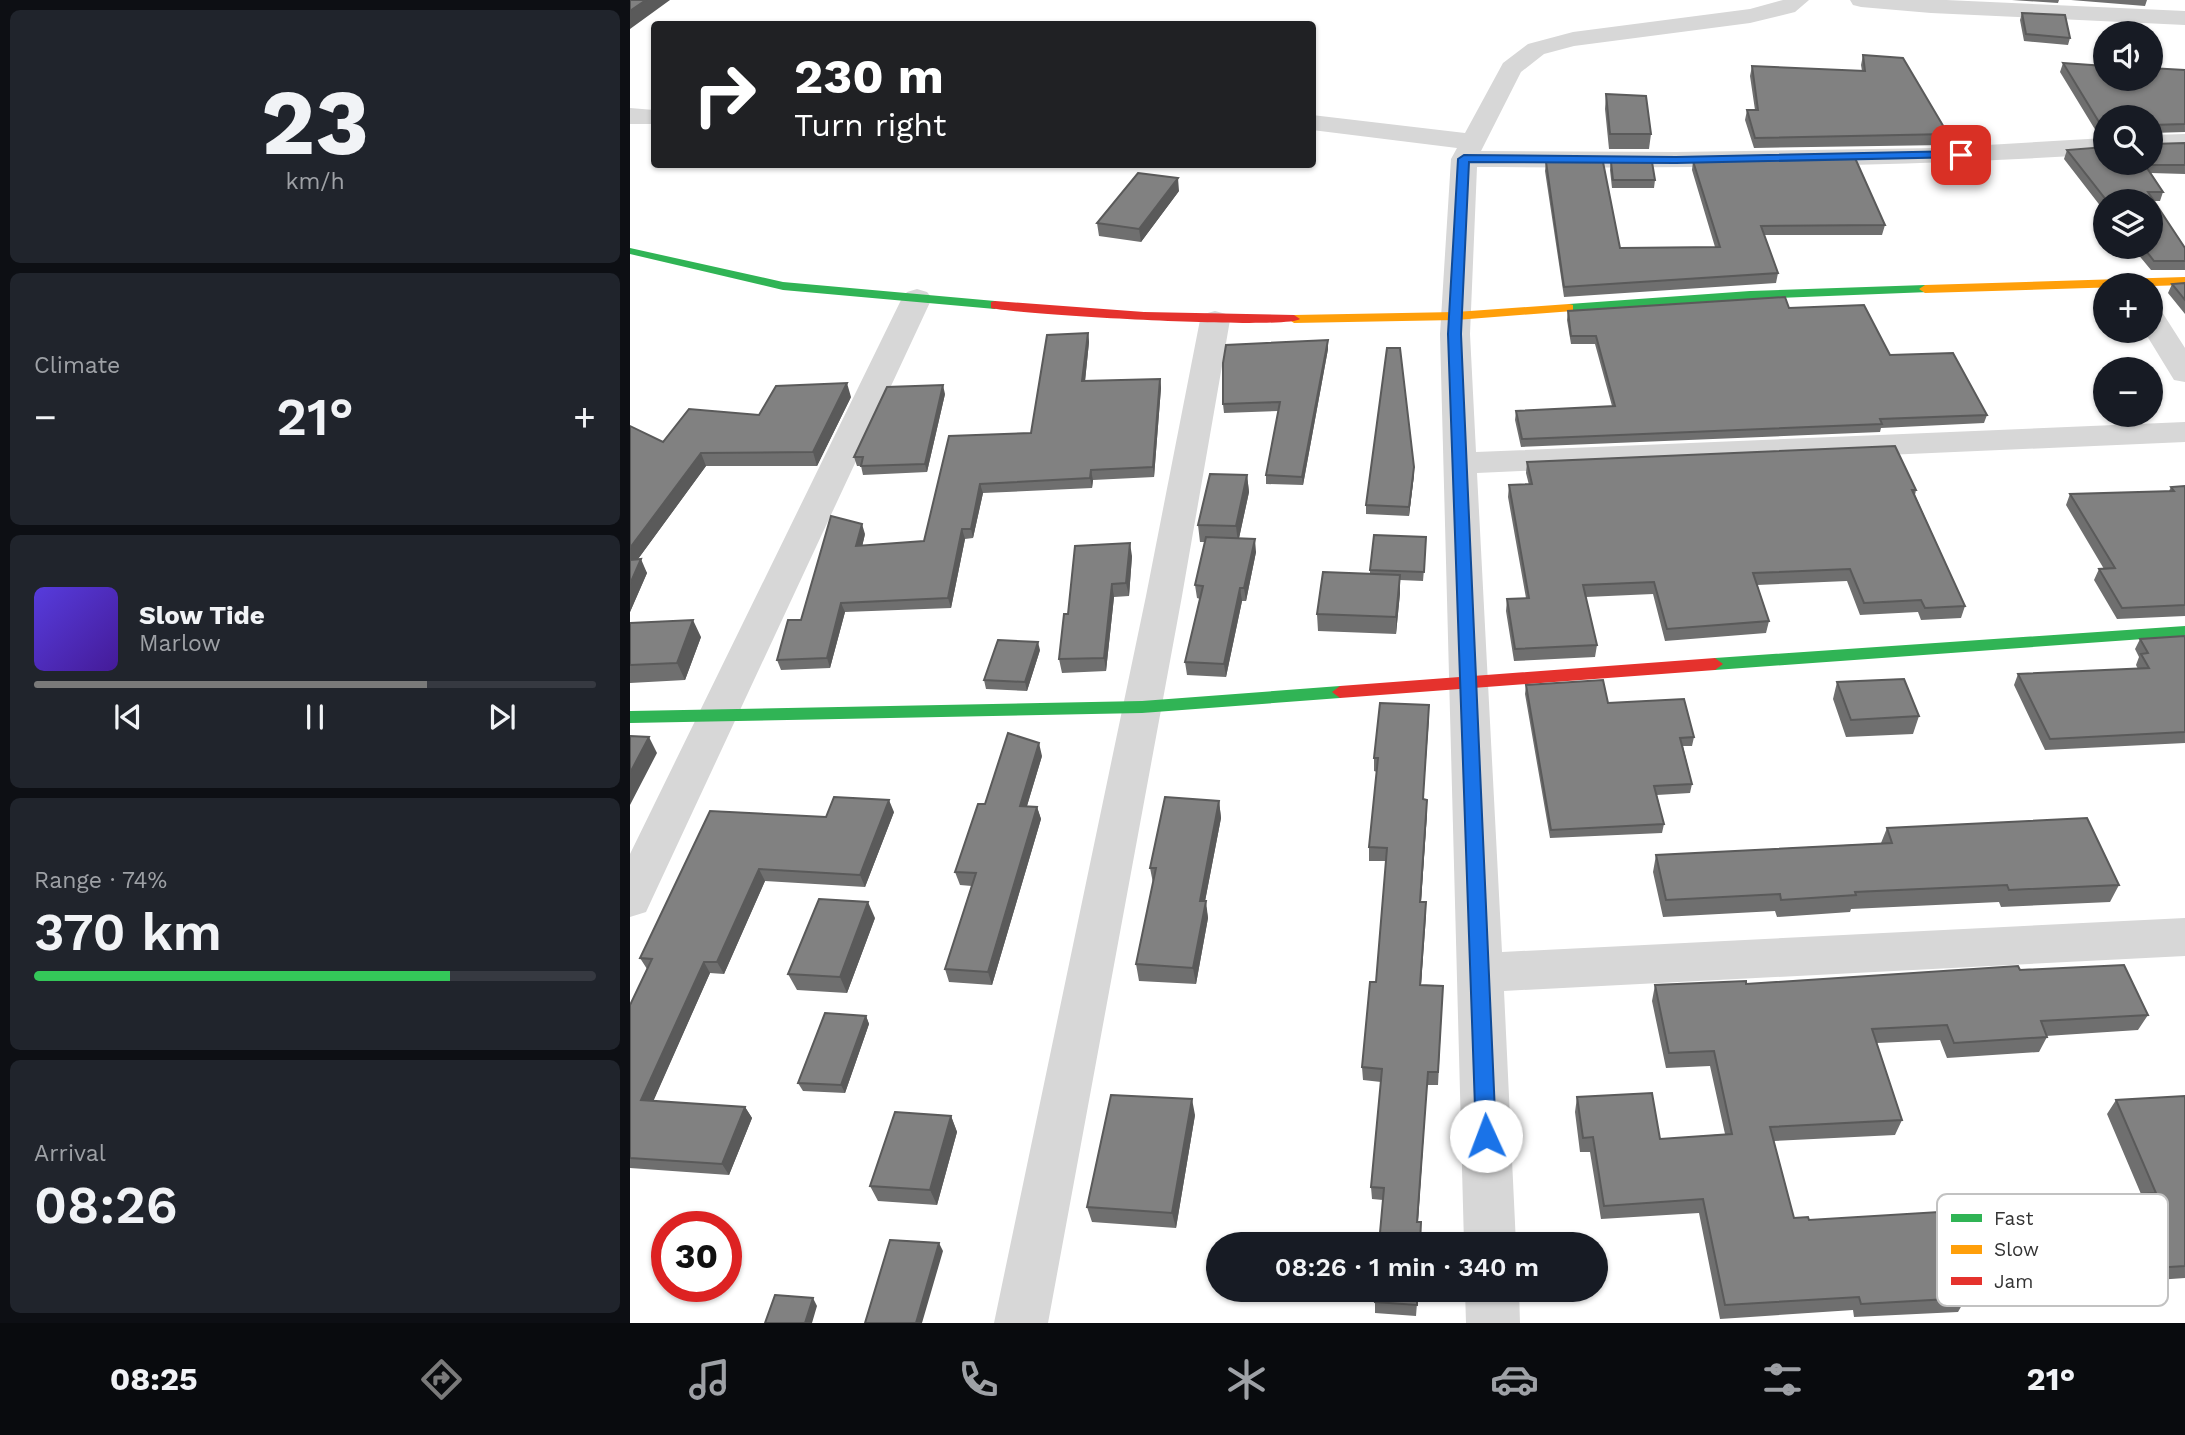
<!DOCTYPE html>
<meta charset="utf-8">
<style>
body{margin:0;font-family:"Work Sans",sans-serif;background:#20242c;color:#f1f3f6;height:100vh;display:flex;flex-direction:column;font-size:26px;white-space:nowrap}
*{box-sizing:border-box;margin:0}
p{font-size:23px;color:#9ea1a6}
.icon{flex:none;width:38px;height:38px;fill:none;stroke:currentColor;stroke-width:2;stroke-linecap:round;stroke-linejoin:round}
.map{position:relative;flex:1;overflow:hidden}
.side{display:flex;flex-direction:column;gap:10px;padding:10px;background:#0d0f14;width:630px}
.side>*{flex:none}
.guide{position:absolute;left:21px;top:21px;width:665px;height:147px;border-radius:7px;box-shadow:0 2px 5px #0004;background:#202124;color:#fff;overflow:hidden}
.tools{position:absolute;left:1463px;top:21px;display:grid;gap:14px}
.tools a{display:grid;place-items:center;width:70px;height:70px;border-radius:50%;background:#171b24;box-shadow:0 2px 5px #0004;font-size:35px}
.speed{position:absolute;left:21px;top:1211px;display:flex;gap:14px;font-size:35px;font-weight:700;text-align:center}
.speed>*{display:grid;place-content:center;width:91px;height:91px;border-radius:50%;background:#171b24;box-shadow:0 2px 5px #0004;line-height:1}
.speed .limit{border:10px solid #d22;background:#fff;color:#111}
.pin{position:absolute;display:grid;place-items:center;width:60px;height:60px;color:#fff;margin:-30px;border-radius:14px;box-shadow:0 4px 10px #0006}
.me{position:absolute;width:77px;margin:-38px;rotate:358deg;stroke-linejoin:round;filter:drop-shadow(0 0 5px #0008)}
.turn{display:flex;align-items:center;gap:24px;height:147px;padding:0 28px;font-size:32px}
.turn .icon{width:91px;height:91px;stroke-width:2.5}
.turn b{display:block;font-size:49px;line-height:60px}
.big{font-size:52px;font-weight:600;line-height:1.1}
.side .card{flex:1;display:flex;flex-direction:column;justify-content:center;gap:10px;min-width:0;padding:0 24px;border-radius:10px;background:#20242c}
.side .dial{align-items:center;gap:0}
.dial b{font-size:91px;line-height:1}
.song{display:flex;align-items:center;gap:21px}
.cover{width:84px;height:84px;border-radius:10px;background:linear-gradient(135deg,hsl(250 70% 55%),hsl(260 70% 35%))}
.played{height:7px;border-radius:4px;background:linear-gradient(90deg,#7a7a7a 70%,#363941 70%)}
.keys{display:flex;justify-content:space-around;direction:ltr}
.heat{display:flex;justify-content:space-between;align-items:center;font-size:38px;direction:ltr}
.charge{height:10px;border-radius:5px;background:linear-gradient(90deg,#34c759 74%,#363941 0)}
.trip{position:absolute;left:576px;top:1232px;width:402px;height:70px;border-radius:35px;background:#171b24;box-shadow:0 2px 5px #0004;font-weight:600;line-height:70px;text-align:center}
.tabs{display:flex;height:112px;justify-content:space-around;align-items:center;background:#090b0e;color:#9ea1a6}
.tabs .icon{width:49px;height:49px}
.tabs .current{color:#7a7a7a}
.tabs b{font-size:32px;color:#f1f3f6}
main{display:flex;flex:1;min-height:0}
.map>svg:first-child{display:block}
.lines{fill:none;stroke-linecap:round;stroke-linejoin:round}
.street{fill:#d7d7d7;fill-rule:evenodd}
.fast{fill:#30b455;fill-rule:evenodd}
.slow{fill:#ff9f0a;fill-rule:evenodd}
.jam{fill:#e5322d;fill-rule:evenodd}
.wall{fill:#6f6f6f}
.shaded-wall{fill:#5a5a5a}
.building{fill:#818181;stroke:#5a5a5a;stroke-width:2}
.route{fill:#1a73e8;stroke:#114b97;stroke-width:2}
.key{fill:#fff;stroke:#c2c2c2;stroke-width:2}
.key-label{font-size:19px;fill:#333}
</style>
<main>
<section class="side">
<div class="card dial"><b>23</b><p>km/h</p></div>
<div class="card"><p>Climate</p>
<div class="heat"><a>−</a><b class="big">21°</b><a>+</a></div>
</div>
<div class="card">
<div class="song"><i class="cover"></i><div><b>Slow Tide</b><p>Marlow</p></div></div>
<div class="played"></div>
<div class="keys"><svg class="icon" aria-label="previous" viewBox="0 0 24 24"><path d="M18 5L8 12l10 7zM5 5v14"/></svg><svg class="icon" aria-label="pause" viewBox="0 0 24 24"><path d="M8 5v14M16 5v14"/></svg><svg class="icon" aria-label="next" viewBox="0 0 24 24"><path d="M6 5l10 7-10 7zM19 5v14"/></svg></div>
</div>
<div class="card"><p>Range · 74%</p><b class="big">370 km</b><div class="charge"></div></div>
<div class="card"><p>Arrival</p><b class="big">08:26</b></div>
</section>
<div class="map">
<svg width="1555" height="1323" viewBox="0 0 1555 1323">
<rect width="100%" height="100%" fill="#fff"/>
<g class="lines">
<path class="street" d="M1153,0H1179L1165,12L1120,23L944,46L914,54L891,72L851,151L1046,152L1306,148L1475,138V154C1266,168 1056,168 847,167L840,334L846,452L1555,422V442L847,473L872,952L1555,918V956L874,991L886,1244H834L810,334L821,159L827,148L682,130V115L835,133L873,63L898,44L943,32L1120,9Z
M1220,0H1316L1555,11V25L1301,13L1231,7L1223,5Z
M0,108L24,110V124H0Z
M1555,134V150L1521,151V135Z
M287,289L297,292L302,298L22,899L16,912L0,917V854L272,298L277,292Z
M1521,309L1532,312L1555,348V382L1544,380L1514,331H1521Z
M585,311L596,314L600,320L552,596L418,1323H364L516,596L570,320L574,314Z
M835,1290H889L890,1323H836Z"/>
<path class="fast" d="M0,248L153,282L365,301L371,305L365,309L153,290L0,254Z
M1295,285L1301,289L1299,292L1120,299L939,312L933,308L939,304L1120,291Z
M1555,626V636L1085,670L1077,664L1085,658Z
M710,686L718,692L710,698L512,713L0,723V711L512,701Z"/>
<path class="slow" d="M1555,277V285L1295,293L1289,289L1295,285Z
M939,304L943,305V311L826,320L664,323L658,319L664,315L826,312Z"/>
<path class="jam" d="M365,301L514,312L664,315L670,319C656,330 393,315 361,308V302Z
M1085,658L1093,664L1085,670L710,698L702,692L710,686Z"/>
</g>
<path class="wall" d="M1382,0H1429L1428,3Z
M1441,0H1517L1515,6Z
M1392,13L1440,38L1438,45L1394,41L1390,20Z
M1233,55L1318,134L1315,145L1124,148L1115,120L1117,110H1125L1120,76L1122,66L1232,71L1231,65Z
M1433,63L1555,70V132L1522,133V144L1555,143V174L1521,173L1533,192L1530,201H1524L1555,248V270H1521L1502,247H1521V201H1475V212L1434,159L1437,150L1521,163L1475,117V136H1469L1430,72Z
M976,94L1021,134L1019,149H979L975,109Z
M1063,161L1255,225L1252,235H1134L1148,273L1146,283L934,297L915,171L916,162L990,248L1085,247L1062,170Z
M981,162L1025,180L1024,188H982L980,170Z
M549,191L511,242L469,236L467,223Z
M1555,283V314L1538,293L1542,284Z
M1159,308L1260,355L1357,415L1354,423L1251,428L1250,432L891,447L885,420L886,411L982,406L965,344H941L937,320L938,311Z
M458,333L459,342L455,381L530,379L531,388L524,477L463,480L462,488L353,493L343,538L335,539L321,608L215,612L200,668L151,670L147,660L171,620L235,534L232,546L294,541L401,433Z
M698,340V349L673,485L636,484V475L648,411L594,413L593,404Z
M315,394L297,472L233,475L231,466H227L224,457Z
M221,397L187,466H76L8,559L17,573L0,612V426L33,442L129,415Z
M897,462L1286,490L1285,495L1335,606L1331,618L1291,620L1288,612L1230,615L1217,581L1127,585L1139,621L1136,633L1035,641L1023,594L956,597L967,645L965,657L884,661L876,611L877,599L896,598L878,497L879,485H899L896,473Z
M617,475L619,492L609,538L626,552L616,601H612L596,677L557,675L555,662L570,599L567,598L565,585L575,542H570L568,525Z
M784,475L779,516L736,514V505Z
M1555,486V616L1487,619L1464,580L1469,569H1474L1436,505L1440,494L1539,491L1541,487Z
M796,545L793,581L770,580V593L766,634L688,631L687,614L740,574V570Z
M502,556L499,596L484,597L476,671L432,673L429,659L438,614Z
M0,623L71,637L55,680L0,683Z
M1555,636V743L1415,750L1384,685L1388,674L1508,669L1506,665L1509,657L1505,649L1510,639Z
M410,650L397,691L356,689L354,680Z
M1207,682L1289,716L1283,734L1216,737L1203,699Z
M896,685L978,703L1064,737L1062,746H1053L1062,784L1060,793L1027,795L1034,824L1032,833L920,838L895,694Z
M799,705L793,799L797,800V813L791,902H796L791,985L813,986L808,1085H797L788,1222L791,1244L753,1200L742,1199L741,1187L751,1082L733,1080L732,1067L746,982L756,861H739V847L747,772L744,771V758Z
M412,756L397,806L407,807L411,819L362,985L319,982L315,969L342,886L330,885L325,872L355,804Z
M589,801L591,818L575,901L578,918L566,984L509,981L506,964L523,883L520,868Z
M264,812L235,887L135,881L94,974L80,973L23,1101L115,1107L122,1118L99,1175L0,1168V1005L17,969L10,958L196,817Z
M1257,828L1489,885L1480,902L1371,907L1369,902L1221,909L1220,912L1147,917L1145,911L1033,917L1023,872L1026,855L1251,843Z
M245,918L217,993L167,990L158,974Z
M1390,970L1518,1015L1508,1030L1416,1036L1417,1037L1409,1052L1317,1058L1310,1040L1247,1043L1272,1120L1265,1135L1144,1141L1164,1218L1179,1220L1336,1298L1328,1312L1224,1317L1223,1310L1090,1319L1069,1213L971,1219L960,1152H950L945,1112L947,1097L1030,1139L1095,1134L1080,1066L1036,1068L1022,1001L1025,985L1116,984Z
M236,1016L239,1024L215,1093L173,1091L168,1083Z
M1555,1096V1278L1498,1282L1469,1209L1478,1196L1511,1194L1477,1114L1486,1100Z
M565,1115L546,1228L462,1222L457,1207Z
M321,1116L327,1132L307,1205L248,1201L240,1186Z
M788,1290L786,1316L745,1313V1302Z"/>
<path class="shaded-wall" d="M16,0H40L0,29V11Z
M548,178L549,191L511,242L509,229Z
M458,333L459,342L454,391L452,381Z
M698,340V349L673,485L672,477Z
M530,379L531,388L524,477L523,467Z
M217,383L221,397L187,466L183,452Z
M313,385L315,394L297,472L295,464Z
M71,453L76,466L0,570V548Z
M784,467V475L779,516V507Z
M461,470L463,480L462,488L460,478Z
M617,475L619,492L608,543L606,526Z
M350,484L353,493L343,538L341,529Z
M232,524L235,534L230,556L226,546Z
M332,529L335,539L321,608L318,598Z
M625,539L626,552L616,601L614,588Z
M500,543L502,556L499,596L496,583Z
M11,559L17,573L0,612V584Z
M770,575V593L766,634V617Z
M482,584L484,597L476,671L474,658Z
M610,588L612,601L596,677L594,664Z
M211,603L215,612L200,668L197,658Z
M63,620L71,637L55,680L47,663Z
M408,642L410,650L397,691L395,682Z
M799,705V719L792,813L793,799Z
M19,737L27,753L0,805V773Z
M409,743L412,756L393,819L390,806Z
M259,800L264,812L235,887L230,875Z
M797,800V813L790,915V902Z
M589,801L591,818L572,917L570,901Z
M407,807L411,819L362,985L358,972Z
M129,869L135,881L94,974L87,962Z
M576,901L578,918L566,984L563,968Z
M238,902L245,918L217,993L210,977Z
M796,902V916L790,998V985Z
M74,962L80,973L19,1111L11,1100Z
M236,1016L239,1024L215,1093L211,1085Z
M798,1072L797,1085L787,1234V1222Z
M562,1099L565,1115L546,1228L542,1213Z
M115,1107L122,1118L99,1175L92,1164Z
M321,1116L327,1132L307,1205L300,1190Z
M309,1243L313,1251L292,1323H286Z
M183,1298L187,1306L182,1323H175Z"/>
<path class="building" d="M0,0H16L0,11Z
M1392,13L1435,15L1440,38L1396,34Z
M1233,55L1273,58L1318,134L1125,138L1117,110H1128L1122,66L1235,71Z
M1433,63L1475,66V79H1521V68L1555,70V124L1522,125V144L1555,143V165H1515L1533,192H1518L1555,248V261H1524L1513,247H1521V201H1477L1437,150L1475,147V163H1521V117H1475V127H1472Z
M976,94L1016,96L1021,134H980Z
M1225,158L1255,225L1131,226L1148,273L934,287L916,162H973L990,248L1090,247L1063,161Z
M981,162H1022L1025,180H983Z
M508,173L548,178L509,229L467,223Z
M1555,283V300L1542,284Z
M1155,297L1159,308L1234,305L1260,355L1323,353L1357,415L1250,419L1252,424L892,439L886,411L985,406L966,336H941L938,311Z
M458,333L452,381L530,379L523,467L461,470L460,478L350,484L341,529H332L318,598L211,603L197,658L147,660L158,620H171L201,516L232,524L226,546L294,541L319,436L401,433L417,335Z
M698,340L672,477L636,475L650,402L593,404V363L596,345Z
M757,348H770L784,467L779,507L736,505Z
M217,383L183,452L71,453L0,548V426L33,442L59,409L129,415L146,386Z
M313,385L295,464L231,466L233,457H224L257,387Z
M1265,446L1286,490H1282L1335,606L1295,608L1291,600L1234,603L1220,569L1123,573L1139,621L1037,629L1024,582L953,585L967,645L885,649L877,599L899,598L879,485L902,484L897,462Z
M580,474L617,475L606,526L568,525Z
M1555,486V605L1492,608L1469,569L1485,568L1440,494L1544,491L1541,487Z
M744,535L796,537L794,572L740,570Z
M576,537L625,539L614,588H610L594,664L555,662L573,586L565,585Z
M500,543L496,583L482,584L474,658L429,659L434,614H438L445,546Z
M11,559L0,584V560Z
M693,572L770,575L766,617L687,614Z
M63,620L47,663L0,665V623Z
M1555,636V732L1420,739L1388,674L1519,668L1511,654L1518,653L1510,639Z
M368,640L408,642L395,682L354,680Z
M1274,679L1289,716L1221,720L1207,682Z
M973,680L978,703L1054,699L1064,737L1050,738L1062,784L1024,786L1034,824L921,830L896,685Z
M750,703L799,705L793,799L797,800L790,902H796L790,985L813,986L808,1072H798L787,1222H791L790,1244H749L754,1188L741,1187L752,1069L732,1067L740,982H746L757,848L739,847L748,758H744Z
M378,733L409,743L390,806L407,807L358,972L315,969L346,873L325,872L348,804H355Z
M0,736L19,737L0,773Z
M204,797L259,800L230,875L129,869L87,962H74L11,1100L115,1107L92,1164L0,1158V1005L22,959L10,958L80,811L196,817Z
M535,797L589,801L570,901H576L563,968L506,964L526,868H520Z
M1457,818L1489,885L1379,890L1377,885L1225,892L1226,895L1151,900L1150,894L1036,900L1026,855L1262,843L1257,828Z
M189,899L238,902L210,977L158,974Z
M1494,965L1518,1015L1411,1021L1417,1037L1324,1043L1317,1025L1242,1029L1272,1120L1140,1127L1164,1218L1178,1217L1179,1220L1309,1212L1336,1298L1231,1304L1229,1297L1095,1305L1073,1199L974,1206L963,1137L953,1138L947,1097L1022,1093L1030,1139L1102,1134L1084,1051L1039,1053L1025,985L1116,981V984L1388,966L1390,970Z
M195,1013L236,1016L211,1085L168,1083Z
M481,1095L562,1099L542,1213L457,1207Z
M1555,1096V1266L1508,1269L1478,1196L1526,1193L1486,1100Z
M265,1112L321,1116L300,1190L240,1186Z
M260,1240L309,1243L286,1323H235Z
M746,1290H787V1305L745,1302Z
M145,1295L183,1298L175,1323H135Z"/>
<path class="route" d="M1331,151L1336,155L1334,157L1046,163L839,162L831,334L866,1136L863,1143L856,1145L849,1143L846,1136L818,334L828,159L834,155L1046,157Z"/>
<rect x="1307" y="1194" width="231" height="112" rx="10" class="key"/>
<rect x="1321" y="1214" width="31" height="8" fill="#30b455"/>
<rect x="1321" y="1245" width="31" height="9" fill="#ff9f0a"/>
<rect x="1321" y="1277" width="31" height="8" fill="#e5322d"/>
<g class="key-label">
<text x="1364" y="1225">Fast</text>
<text x="1364" y="1256">Slow</text>
<text x="1364" y="1288">Jam</text>
</g>
</svg>
<div class="tools">
<a><svg class="icon" aria-label="sound" viewBox="0 0 24 24"><path d="M4 9h4l5-4v14l-5-4H4zM17 9q2 3 0 6"/></svg></a>
<a><svg class="icon" aria-label="search" viewBox="0 0 24 24"><circle cx="10" cy="10" r="6"/><path d="M15 15l6 6"/></svg></a>
<a><svg class="icon" aria-label="layers" viewBox="0 0 24 24"><path d="M12 4l9 5-9 5-9-5zM3 14l9 5 9-5"/></svg></a>
<a>+</a>
<a>−</a>
</div>
<div class="speed"><div class="limit">30</div></div>
<div class="pin" style="left:1331px;top:155px;background:#d93025"><svg class="icon" aria-label="arrive" viewBox="0 0 24 24"><path d="M6 21V4h12l-3 4 3 4H6"/></svg></div>
<svg class="me" style="left:856px;top:1136px" viewBox="-20 -20 40 40"><circle r="19" fill="#fff"/><path d="M0-13L10 11 0 6-10 11z" fill="#1a73e8"/></svg>
<div class="trip">08:26 · 1 min · 340 m</div>
<div class="guide">
<div class="turn"><svg class="icon" aria-label="right" viewBox="0 0 24 24"><path d="M7 20v-9h11M14 6l5 5-5 5"/></svg><div><b>230 m</b>Turn right</div></div>
</div>
</div>
</main>
<nav class="tabs">
<b>08:25</b>
<svg class="icon current" aria-label="directions" viewBox="0 0 24 24"><path d="M12 3l9 9-9 9-9-9zM9 14v-3h6M13 9l2 2-2 2"/></svg>
<svg class="icon" aria-label="music" viewBox="0 0 24 24"><path d="M9 18V5l10-2v13"/><circle cx="6" cy="18" r="3"/><circle cx="16" cy="16" r="3"/></svg>
<svg class="icon" aria-label="phone" viewBox="0 0 24 24"><path d="M5 4h4l2 5-3 2q2 4 5 5l2-3 5 2v4C11 20 4 13 5 4z"/></svg>
<svg class="icon" aria-label="climate" viewBox="0 0 24 24"><path d="M12 3v18M4 7l16 10M4 17L20 7"/></svg>
<svg class="icon" aria-label="car" viewBox="0 0 24 24"><path d="M5 17H2v-5l4-1 3-4h7l3 4 3 1v5h-3M9 17h6M6 11h13"/><circle cx="7" cy="17" r="2"/><circle cx="17" cy="17" r="2"/></svg>
<svg class="icon" aria-label="filters" viewBox="0 0 24 24"><path d="M4 7h16M4 17h16"/><circle cx="9" cy="7" r="2"/><circle cx="15" cy="17" r="2"/></svg>
<b>21°</b>
</nav>
